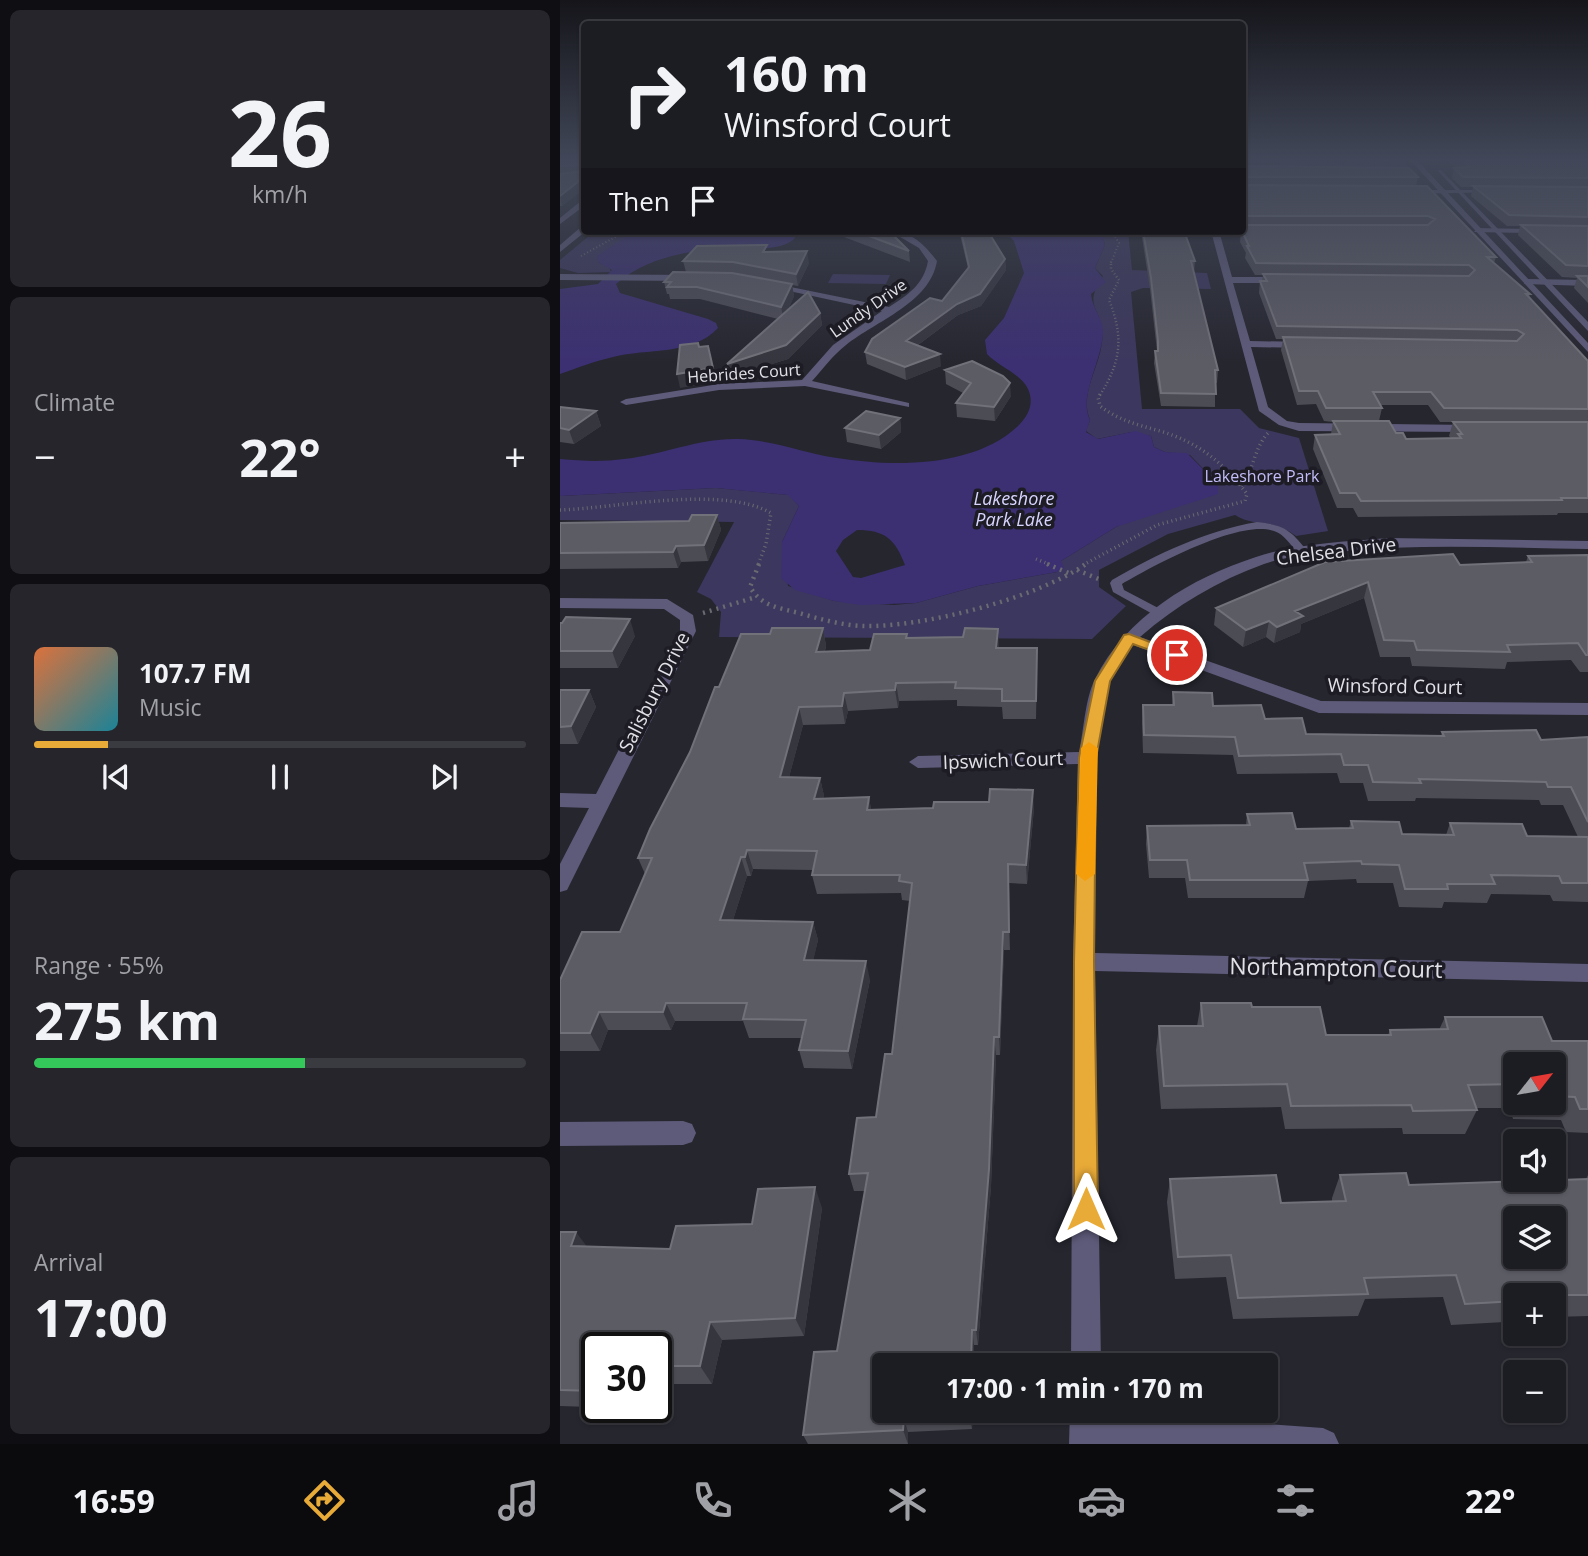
<!DOCTYPE html>
<meta charset="utf-8">
<style>
body{margin:0;font-family:"Open Sans",sans-serif;background:#25252b;color:#f1f3f6;height:100vh;display:flex;flex-direction:column;font-size:26px;white-space:nowrap}
*{box-sizing:border-box;margin:0}
p{font-size:23px;color:#a0a1a6}
.icon{flex:none;width:38px;height:38px;fill:none;stroke:currentColor;stroke-width:2;stroke-linecap:round;stroke-linejoin:round}
.map{position:relative;flex:1;overflow:hidden}
.sheet{display:flex;flex-direction:column;gap:10px;padding:10px;background:#0f0f13;width:560px}
.sheet>*{flex:none}
.top-card{position:absolute;left:21px;top:21px;width:665px;height:214px;border-radius:7px;box-shadow:0 2px 5px #0004,0 0 0 2px #3a3a41;background:#1c1c23;color:#f1f3f6;overflow:hidden}
.needle{width:46px;rotate:59deg}
.fabs{position:absolute;left:943px;top:1052px;display:grid;gap:14px}
.fabs a{display:grid;place-items:center;width:63px;height:63px;border-radius:7px;background:#1c1c23;box-shadow:0 2px 5px #0004,0 0 0 2px #3a3a41;font-size:35px}
.speed{position:absolute;left:21px;top:1332px;display:flex;gap:14px;font-size:35px;font-weight:700;text-align:center}
.speed>*{display:grid;place-content:center;width:91px;height:91px;border-radius:50%;background:#1c1c23;box-shadow:0 2px 5px #0004,0 0 0 2px #3a3a41;line-height:1}
.speed .limit{border:4px solid #111;border-radius:10px;background:#fff;color:#111}
.pin{position:absolute;display:grid;place-items:center;width:60px;height:60px;color:#fff;margin:-30px;border:4px solid #fff;border-radius:50%;box-shadow:0 2px 7px #0007}
.me{position:absolute;width:77px;margin:-38px;rotate:0deg;stroke-linejoin:round;filter:drop-shadow(0 0 5px #0008)}
.turn{display:flex;align-items:center;gap:24px;height:147px;padding:0 28px;font-size:32px}
.turn .icon{width:91px;height:91px;stroke-width:2.5}
.turn b{display:block;font-size:49px;line-height:60px}
.then{display:flex;align-items:center;height:66px;padding:0 28px;background:#0003;gap:14px;font-size:26px}
.big{font-size:52px;font-weight:700;line-height:1.1}
.sheet .card{flex:1;display:flex;flex-direction:column;justify-content:center;gap:10px;min-width:0;padding:0 24px;border-radius:10px;background:#25252b}
.sheet .dial{align-items:center;gap:0}
.dial b{font-size:91px;line-height:1}
.song{display:flex;align-items:center;gap:21px}
.cover{width:84px;height:84px;border-radius:10px;background:linear-gradient(135deg,hsl(20 70% 55%),hsl(190 70% 35%))}
.played{height:7px;border-radius:4px;background:linear-gradient(90deg,#e9ab38 15%,#3a3a41 15%)}
.keys{display:flex;justify-content:space-around;direction:ltr}
.heat{display:flex;justify-content:space-between;align-items:center;font-size:38px;direction:ltr}
.charge{height:10px;border-radius:5px;background:linear-gradient(90deg,#34c759 55%,#3a3a41 0)}
.trip{position:absolute;left:312px;top:1353px;width:406px;height:70px;border-radius:7px;background:#1c1c23;box-shadow:0 2px 5px #0004,0 0 0 2px #3a3a41;font-weight:700;line-height:70px;text-align:center}
.tabs{display:flex;height:112px;justify-content:space-around;align-items:center;background:#0b0b0e;color:#a0a1a6}
.tabs .icon{width:49px;height:49px}
.tabs .selected{color:#e9ab38}
.tabs b{font-size:32px;color:#f1f3f6}
main{display:flex;flex:1;min-height:0}
.map>svg:first-child{display:block}
.green{fill:#3c375e}
.water{fill:#3c3072;fill-rule:evenodd}
.lines{fill:none;stroke-linecap:round;stroke-linejoin:round}
.path-far3{stroke:#6a6a72;stroke-width:2;stroke-dasharray:1 2.5;stroke-linecap:butt}
.path-far2{stroke:#6a6a72;stroke-width:2.5;stroke-dasharray:1 2.5;stroke-linecap:butt}
.path-far1{stroke:#6a6a72;stroke-width:3.5;stroke-dasharray:1 3.5;stroke-linecap:butt}
.path{stroke:#6a6a72;stroke-width:4.5;stroke-dasharray:2 5;stroke-linecap:butt}
.service{fill:#5e5b7a;fill-rule:evenodd}
.minor{fill:#5e5b7a;fill-rule:evenodd}
.tertiary{fill:#5e5b7a;fill-rule:evenodd}
.wall{fill:#4c4c55;fill-rule:evenodd}
.shaded-wall{fill:#36363f}
.building{fill:#5c5c65;stroke:#717179;stroke-width:2;fill-rule:evenodd}
.route{fill:#e9ab38;stroke:#976f24;stroke-width:2}
.slow{fill:#f59e0b}
.labels{text-anchor:middle;stroke-width:7;stroke-linejoin:round;paint-order:stroke}
.far-street-label{font-size:16px;fill:#e1e1e7;stroke:#1d1c25}
.far-park-label{font-size:16px;fill:#c1bcf8;stroke:#1d1c25}
.far-water-label{font-size:18px;font-style:italic;fill:#d7d5fe;stroke:#1d1c25}
.street-label{font-size:19px;fill:#e1e1e7;stroke:#1d1c25}
.near-street-label{font-size:23px;fill:#e1e1e7;stroke:#1d1c25}
</style>
<main>
<section class="sheet">
<div class="card dial"><b>26</b><p>km/h</p></div>
<div class="card"><p>Climate</p>
<div class="heat"><a>−</a><b class="big">22°</b><a>+</a></div>
</div>
<div class="card">
<div class="song"><i class="cover"></i><div><b>107.7 FM</b><p>Music</p></div></div>
<div class="played"></div>
<div class="keys"><svg class="icon" aria-label="previous" viewBox="0 0 24 24"><path d="M18 5L8 12l10 7zM5 5v14"/></svg><svg class="icon" aria-label="pause" viewBox="0 0 24 24"><path d="M8 5v14M16 5v14"/></svg><svg class="icon" aria-label="next" viewBox="0 0 24 24"><path d="M6 5l10 7-10 7zM19 5v14"/></svg></div>
</div>
<div class="card"><p>Range · 55%</p><b class="big">275 km</b><div class="charge"></div></div>
<div class="card"><p>Arrival</p><b class="big">17:00</b></div>
</section>
<div class="map">
<svg width="1028" height="1444" viewBox="0 0 1028 1444">
<rect width="100%" height="100%" fill="#26262f"/>
<path class="green" d="M731,160L783,164L793,160H843L853,172L683,171L682,164L713,166Z
M35,231H75L38,262L49,267L51,272L18,273L0,268V260Z
M541,231H568L572,270L647,273L651,289L583,288L571,292L582,409H680L699,428L739,438L768,531L736,536C709,517 696,528 675,515L608,534L539,570V587L566,606L532,639L159,637L161,612L151,599L137,592L174,522L0,520V496L156,488L229,495L239,506L222,542L228,586L274,601L334,605L356,603L418,586L497,572L501,561L556,527L658,484L630,455L605,452L594,447L591,436L572,432L537,439L526,431L530,420C519,394 539,369 542,342C546,306 520,311 543,276L535,268L545,245Z
M273,274L330,275L326,284L268,283Z"/>
<path class="water" d="M75,231H133L124,236L159,237L157,231H227L236,236C227,256 152,247 131,252C103,257 78,265 56,284L60,293L148,319L156,323L158,328C132,356 87,348 53,357C35,361 17,368 0,374V289L38,284L52,270L38,262L37,256Z
M444,231H541L545,245L535,268L546,282L531,294C532,308 542,316 543,331C543,360 518,396 530,420L526,432L538,439L576,431L591,436L594,447L605,452L627,453L658,484V494L556,527L501,561L504,568L497,572L418,586L356,603L300,605L274,601L235,590L221,578L222,542L239,506L228,495L156,488L0,496V459C21,461 43,462 64,459C102,455 139,438 178,439C213,440 243,453 277,458C333,467 415,468 459,425C469,415 475,402 467,387C459,373 438,366 427,354L425,340L444,318L464,273L454,241ZM297,530C325,530 335,539 345,565L301,578L293,577L276,551L283,540Z"/>
<g class="lines">
<path class="path-far3" d="M793,167L789,164L795,160
M791,168L831,160
M21,256L66,231
M551,263L559,243L552,231"/>
<path class="path-far2" d="M540,395C561,362 564,337 549,300L559,280L551,269V261"/>
<path class="path-far1" d="M681,486C694,470 694,448 708,433
M0,510C57,508 162,485 211,513L206,544L198,565
M476,559L491,565
M523,565L597,525L685,501L687,494C664,463 638,442 600,431C578,425 558,420 540,406L538,397L541,393"/>
<path class="path" d="M199,564L190,587C201,606 219,608 239,613C260,619 281,625 302,626C362,628 477,598 526,564
M487,564L511,574
M517,570L541,580
M143,613L196,597"/>
<path class="service" d="M697,522C724,525 731,530 747,551L745,553H737C731,545 724,534 714,531C679,519 593,566 562,584L564,590L602,610L604,613L602,616L598,617L553,592L550,583L552,580C597,554 645,531 697,522Z"/>
<path class="minor" d="M850,190H934L938,192L847,194Z
M917,228L1028,230V234L914,232Z
M330,231C351,231 365,245 377,261C370,303 316,321 286,345C273,355 263,369 252,381L349,403V407L245,386L159,390L66,405L60,402L66,399L159,384L242,380L273,345L322,311L206,286L211,283L329,307C348,295 364,284 368,261L359,248Z
M651,231H659L672,277H724L728,280L724,283H673L690,341L746,342L751,345L746,348L691,347L708,407L727,421L739,423L913,425L919,429L917,432L739,431L719,425L699,411Z
M0,274L131,275L135,278L131,281L0,280Z
M967,279L1028,280V286L964,284Z
M828,538L1028,541V549C944,548 860,543 777,552C753,554 727,556 704,564C657,581 617,605 580,637L761,701L1028,703V715L759,713L573,645L550,681L536,758L535,953L1028,964V982L535,971L541,1365H511L513,962L518,764L358,768L349,762L358,756L519,752C524,730 525,699 535,679C566,617 631,578 696,557C738,543 784,542 828,538Z
M0,598L107,599L133,615L136,631L10,884L7,890L0,892V864L29,808L0,807V793L36,794L120,631V620L104,609L0,608Z
M123,1121L132,1124L136,1133L132,1142L123,1145L0,1146V1122Z
M510,1410L763,1428L774,1433L779,1444H509Z"/>
<path class="tertiary" d="M850,160H857L1028,343V352Z
M877,170H881L1028,322V331Z
M21,201H24V206L0,224V218Z
M21,227H24L26,231L0,252V245Z"/>
</g>
<path class="wall" d="M0,160H24V189L2,206H0Z
M887,160H1028V303L1014,288L1017,278L1002,277L958,235L960,226H947L911,196L913,187H901L892,178L894,168H897Z
M682,166L858,177L856,186L936,257L934,263L970,294L969,297L1028,361V513H998L997,515L798,517L793,508H777L753,449L755,435L771,434L773,422L764,421L756,404L737,405L721,350L723,339H716L699,293L700,281H702L703,275H695L685,258L686,253L680,242L681,231H682ZM821,405H868L880,422H893L889,436L891,438L846,439L836,433L819,421L822,408Z
M274,231H329L349,251L350,262L276,234Z
M374,231H426L445,259L446,270L421,306L398,315L358,345L381,366L346,380L307,364L305,352L382,301L408,268L399,231L380,235Z
M581,231H627L626,237L635,261L634,272L658,370L657,383H655V407L601,406L594,363L595,351H597L590,289Z
M208,252L249,263L238,286L232,285L234,296L228,310L260,313L262,325L228,359L170,377L167,364L218,319L140,299H110L109,294H107L104,282L126,272L123,261Z
M385,370L451,396L435,421L397,417L396,403L403,393L386,384Z
M0,407L36,411L41,426L14,444L0,442Z
M340,418L341,432L321,449L287,442L285,428Z
M157,515L161,530L148,561L121,562L118,568L0,569V523L129,521Z
M1028,555V672H1020L1011,660L947,662L945,669L852,666L850,657H820L804,598L741,624L740,632L714,643L706,637L683,647L654,625L656,608L900,565L966,562L968,556Z
M0,623L75,636L58,668H0Z
M263,628L266,646L265,651L310,650L347,634V638L439,648L477,666L476,719H443L442,707L397,706V700L339,701L338,708L288,711L285,724L243,725L229,777L260,778L264,796L263,798L309,797L311,810L474,808L467,884L449,883L450,950H444L440,1055H436L431,1186L418,1345H414V1365H324V1410H413L412,1429L348,1432V1444H248L243,1435L277,1351L305,1191H294L289,1174L316,1117L332,1054L350,901L342,900L341,893L257,894L252,875L253,870L193,869L191,876H187L173,920L253,922L258,940L253,960L310,980L292,1069L244,1068L239,1050L242,1038H189L183,1021H115L111,1030H48L40,1051H0V980L60,932L85,874L78,858L130,752L159,687L210,634Z
M0,690H29L36,707L18,744H0Z
M613,692L653,706L705,719L746,734L881,736L882,732L981,740L1028,737V902L993,901L990,895L931,894L927,903L884,902L882,908L839,907L833,883H797L796,879L748,881L744,898H628L625,878H589L586,844L587,826L686,825L687,814L736,829L789,828L791,821L842,834L886,835L890,823L967,836L1018,837L1003,805H981L979,800L856,798L855,801H808L803,783H780L777,773L677,774L673,755L583,753L582,723L583,705H612Z
M641,1003L692,1007L766,1035H828L830,1030H879L885,1017L992,1041H1028V1133L1006,1132L1001,1120L953,1119L950,1108H916L917,1110L905,1134H843L842,1128L725,1129L721,1107L601,1109L596,1050L599,1026H637ZM956,1064H994V1102H956Z
M780,1175L849,1185L1026,1179L1028,1175V1316L994,1317V1295H956V1317L949,1318L945,1322L891,1325L883,1297L805,1299L798,1316L673,1319L666,1277L615,1279L607,1202L610,1179L721,1203L772,1201V1198Z
M262,1208L244,1336L162,1340L152,1384H96V1348H37V1407H62L61,1408L0,1406V1232L27,1247L110,1249L192,1224Z"/>
<path class="shaded-wall" d="M24,177V189L2,206L0,196Z
M380,231H399L380,235Z
M247,251L249,263L238,286L236,274Z
M445,259L446,270L421,306L398,315L347,353L346,341Z
M232,284L234,296L224,320L221,307Z
M260,313L262,325L228,359L170,377L167,364Z
M380,354L381,366L346,380L345,367Z
M153,368L157,382L120,388L117,374Z
M450,383L451,396L435,421L434,407Z
M36,411L41,426L14,444L9,430Z
M340,418L341,432L321,449L319,435Z
M157,515L161,530L148,561L144,545Z
M116,546L121,562L118,568L113,552Z
M808,582L804,598L741,624L740,632L714,643L717,627L735,611Z
M70,619L75,636L58,668L52,651Z
M709,621L706,637L683,647L686,630Z
M263,628L266,646L259,670L256,652Z
M438,629L439,646L437,666L436,648Z
M336,683L339,701L338,708L335,690Z
M29,690L36,707L18,744L11,726Z
M284,693L288,711L285,724L282,706Z
M239,707L243,725L224,796L220,777Z
M260,778L264,796L258,817L254,799Z
M473,790L474,808L467,884L466,865Z
M309,797L312,816L307,810Z
M187,850L193,869L191,876L185,857Z
M181,857L187,876L167,939L160,920Z
M448,864L449,883L450,950L449,932Z
M253,922L258,940L249,979L244,960Z
M443,932L444,950L440,1055L439,1037Z
M306,961L310,980L292,1069L288,1051Z
M106,1003L115,1021L111,1030L103,1012Z
M39,1012L48,1030L40,1051L30,1033Z
M434,1037L436,1055L431,1186L418,1345L416,1330Z
M255,1187L262,1208L244,1336L235,1318Z
M16,1232L31,1252L11,1246Z
M150,1322L162,1340L152,1384L140,1366Z
M412,1330L414,1345V1365H411Z
M409,1410H413L412,1429L409,1415Z
M344,1418L348,1432V1444L343,1430Z"/>
<path class="building" d="M0,160H24V177L0,196V174L24,171L21,165L0,166Z
M901,160H1028V178L903,177L894,168L910,167Z
M682,166L849,168L858,177H683L682,178Z
M682,185L867,186L936,257H927L970,294H966L1028,361V409L884,408L871,392H813L822,408H766L758,391H739L723,337L957,341L964,334L957,330L717,326L700,281H707L703,274L909,276L915,270L909,265L696,263L687,246H689L682,231H685L682,225H868L875,219L868,216H682Z
M913,186L1028,187V217L949,215Z
M961,225L1028,226V266L1006,265Z
M296,231H329L349,251Z
M401,231H426L429,233L445,259L420,294L397,304L346,341L380,354L345,367L305,352L312,339L370,298L382,301L409,267Z
M583,231H624L635,261H631L658,370H655L656,394L601,393L595,351H598V341L591,278Z
M207,245L203,252L247,251L236,274L173,262L123,261L137,246Z
M113,272L172,273L232,284L221,307L137,287H107L111,282H104Z
M1017,276H1028V287Z
M248,292L260,313L226,345L167,364Z
M138,343L139,347L148,346L153,368L117,374L120,345Z
M412,361L443,376L450,383L434,407L396,403L411,383L385,370Z
M0,407L36,411L9,430L0,428Z
M306,411L340,418L319,435L285,428Z
M773,421H829L836,433H843L846,439L901,438L898,434H902L893,422H1028V498H1001L1002,500L801,501L796,493H780L755,435L780,434Z
M132,515H157L144,545L116,546L113,552L0,553V523L129,521Z
M893,554L900,565L972,562L968,556L1028,555V655H1026L1018,643L947,645L950,652L857,650L854,641L824,640L808,582L735,611L743,616L717,627L709,621L686,630L656,608L765,562Z
M6,617L70,619L52,651H0V623H2Z
M212,628H263L256,652L310,650L314,634H347L346,638L403,637L405,628L438,629L436,648H477L476,701H442V689L395,688L396,682L336,683L335,690L284,693L282,706L239,707L220,777L260,778L254,799L309,797L307,810L373,808L374,802H429L430,789L473,790L466,865L448,864L449,932H443L439,1037H434L429,1169L416,1330H412L411,1365H324V1410H409V1415L344,1418L343,1430L243,1435L254,1352L277,1351L308,1173L289,1174L297,1118L316,1117L325,1054H332L352,883L339,881L340,875H252L257,851L187,850L185,857H181L160,920L253,922L244,960L306,961L288,1051L239,1050L246,1020L183,1019L187,1003H106L103,1012H39L30,1033H0V980L22,932H60L92,858H78L90,829L130,752L155,687H159L181,634H210Z
M0,690H29L11,726L0,727Z
M613,692L652,693L653,706L701,705L705,719L742,718L746,734L884,736L882,732L976,730L981,740L1028,737V822L1011,787H988L986,782L859,779L861,783L813,782L808,765H784L781,754L679,756L675,737L584,735L583,705H614Z
M732,813L736,829L793,828L791,821L839,822L842,834L894,835L890,823L962,824L967,836L1028,837V883H1002L999,876L931,875L935,884H887L888,889H845L839,865L802,864L801,861L744,863L748,880H630L627,860H590L587,826L690,825L687,814Z
M641,1003H691L692,1007H760L766,1035H831L830,1030L888,1029L885,1017H982L992,1041H1028V1109H1020L1015,1097L994,1096V1064H956V1084L908,1085L917,1110L853,1111L851,1105L731,1106L727,1084L604,1086L599,1026H643Z
M846,1173L849,1185L1028,1179V1295H956V1301L905,1304L896,1275L804,1278L808,1294L678,1298L671,1255L618,1257L610,1179L716,1175L721,1203L786,1201L780,1175ZM956,1218H994V1256H956Z
M255,1187L235,1318L150,1322L140,1366H96V1348H37V1391L0,1390V1232H16L11,1246L110,1249L116,1226L192,1224L198,1189Z"/>
<linearGradient id="sky" x2="0" y2="1"><stop stop-color="#15151a"/><stop offset="0.44" stop-color="#414758"/><stop offset="1" stop-color="#414758" stop-opacity="0"/></linearGradient>
<rect width="1028" height="362" fill="url(#sky)"/>
<path class="route" d="M569,634L624,655L617,660L573,644L550,681L536,758L534,962L538,1209L535,1218L526,1221L517,1218L514,1209V962L519,758L535,681L564,635Z"/>
<path class="slow" d="M529,742L538,748L535,874L525,881L516,874L521,748Z"/>
<g class="labels">
<g class="far-street-label">
<text transform="translate(308 308) rotate(-35)" y="6">Lundy Drive</text>
<text transform="translate(184 373) rotate(-4)" y="6">Hebrides Court</text>
</g>
<g class="far-park-label">
<text x="702" y="482">Lakeshore Park</text>
</g>
<g class="far-water-label">
<text x="454" y="505">Lakeshore<tspan x="454" dy="21">Park Lake</tspan></text>
</g>
<g class="street-label">
<text transform="translate(776 551) rotate(-7)" y="7">Chelsea Drive</text>
<text transform="translate(835 686) rotate(1)" y="7">Winsford Court</text>
<text transform="translate(94 692) rotate(-63)" y="7">Salisbury Drive</text>
<text transform="translate(443 760) rotate(-2)" y="7">Ipswich Court</text>
</g>
<g class="near-street-label">
<text transform="translate(776 968) rotate(1)" y="8">Northampton Court</text>
</g>
</g>
</svg>
<div class="fabs">
<a><svg class="needle" viewBox="-14 -14 28 28"><path d="M0-13l5 13h-10z" fill="#e53935"/><path d="M0 13l5-13h-10z" fill="#a0a1a6"/></svg></a>
<a><svg class="icon" aria-label="sound" viewBox="0 0 24 24"><path d="M4 9h4l5-4v14l-5-4H4zM17 9q2 3 0 6"/></svg></a>
<a><svg class="icon" aria-label="layers" viewBox="0 0 24 24"><path d="M12 4l9 5-9 5-9-5zM3 14l9 5 9-5"/></svg></a>
<a>+</a>
<a>−</a>
</div>
<div class="speed"><div class="limit">30</div></div>
<div class="pin" style="left:617px;top:655px;background:#d93025"><svg class="icon" aria-label="arrive" viewBox="0 0 24 24"><path d="M6 21V4h12l-3 4 3 4H6"/></svg></div>
<svg class="me" style="left:526px;top:1209px" viewBox="-20 -20 40 40"><path d="M0-17L14 15 0 8-14 15z" fill="#e9ab38" stroke="#fff" stroke-width="4"/></svg>
<div class="trip">17:00 · 1 min · 170 m</div>
<div class="top-card">
<div class="turn"><svg class="icon" aria-label="right" viewBox="0 0 24 24"><path d="M7 20v-9h11M14 6l5 5-5 5"/></svg><div><b>160 m</b>Winsford Court</div></div>
<div class="then">Then<svg class="icon" aria-label="arrive" viewBox="0 0 24 24"><path d="M6 21V4h12l-3 4 3 4H6"/></svg></div>
</div>
</div>
</main>
<nav class="tabs">
<b>16:59</b>
<svg class="icon selected" aria-label="directions" viewBox="0 0 24 24"><path d="M12 3l9 9-9 9-9-9zM9 14v-3h6M13 9l2 2-2 2"/></svg>
<svg class="icon" aria-label="music" viewBox="0 0 24 24"><path d="M9 18V5l10-2v13"/><circle cx="6" cy="18" r="3"/><circle cx="16" cy="16" r="3"/></svg>
<svg class="icon" aria-label="phone" viewBox="0 0 24 24"><path d="M5 4h4l2 5-3 2q2 4 5 5l2-3 5 2v4C11 20 4 13 5 4z"/></svg>
<svg class="icon" aria-label="climate" viewBox="0 0 24 24"><path d="M12 3v18M4 7l16 10M4 17L20 7"/></svg>
<svg class="icon" aria-label="car" viewBox="0 0 24 24"><path d="M5 17H2v-5l4-1 3-4h7l3 4 3 1v5h-3M9 17h6M6 11h13"/><circle cx="7" cy="17" r="2"/><circle cx="17" cy="17" r="2"/></svg>
<svg class="icon" aria-label="filters" viewBox="0 0 24 24"><path d="M4 7h16M4 17h16"/><circle cx="9" cy="7" r="2"/><circle cx="15" cy="17" r="2"/></svg>
<b>22°</b>
</nav>
